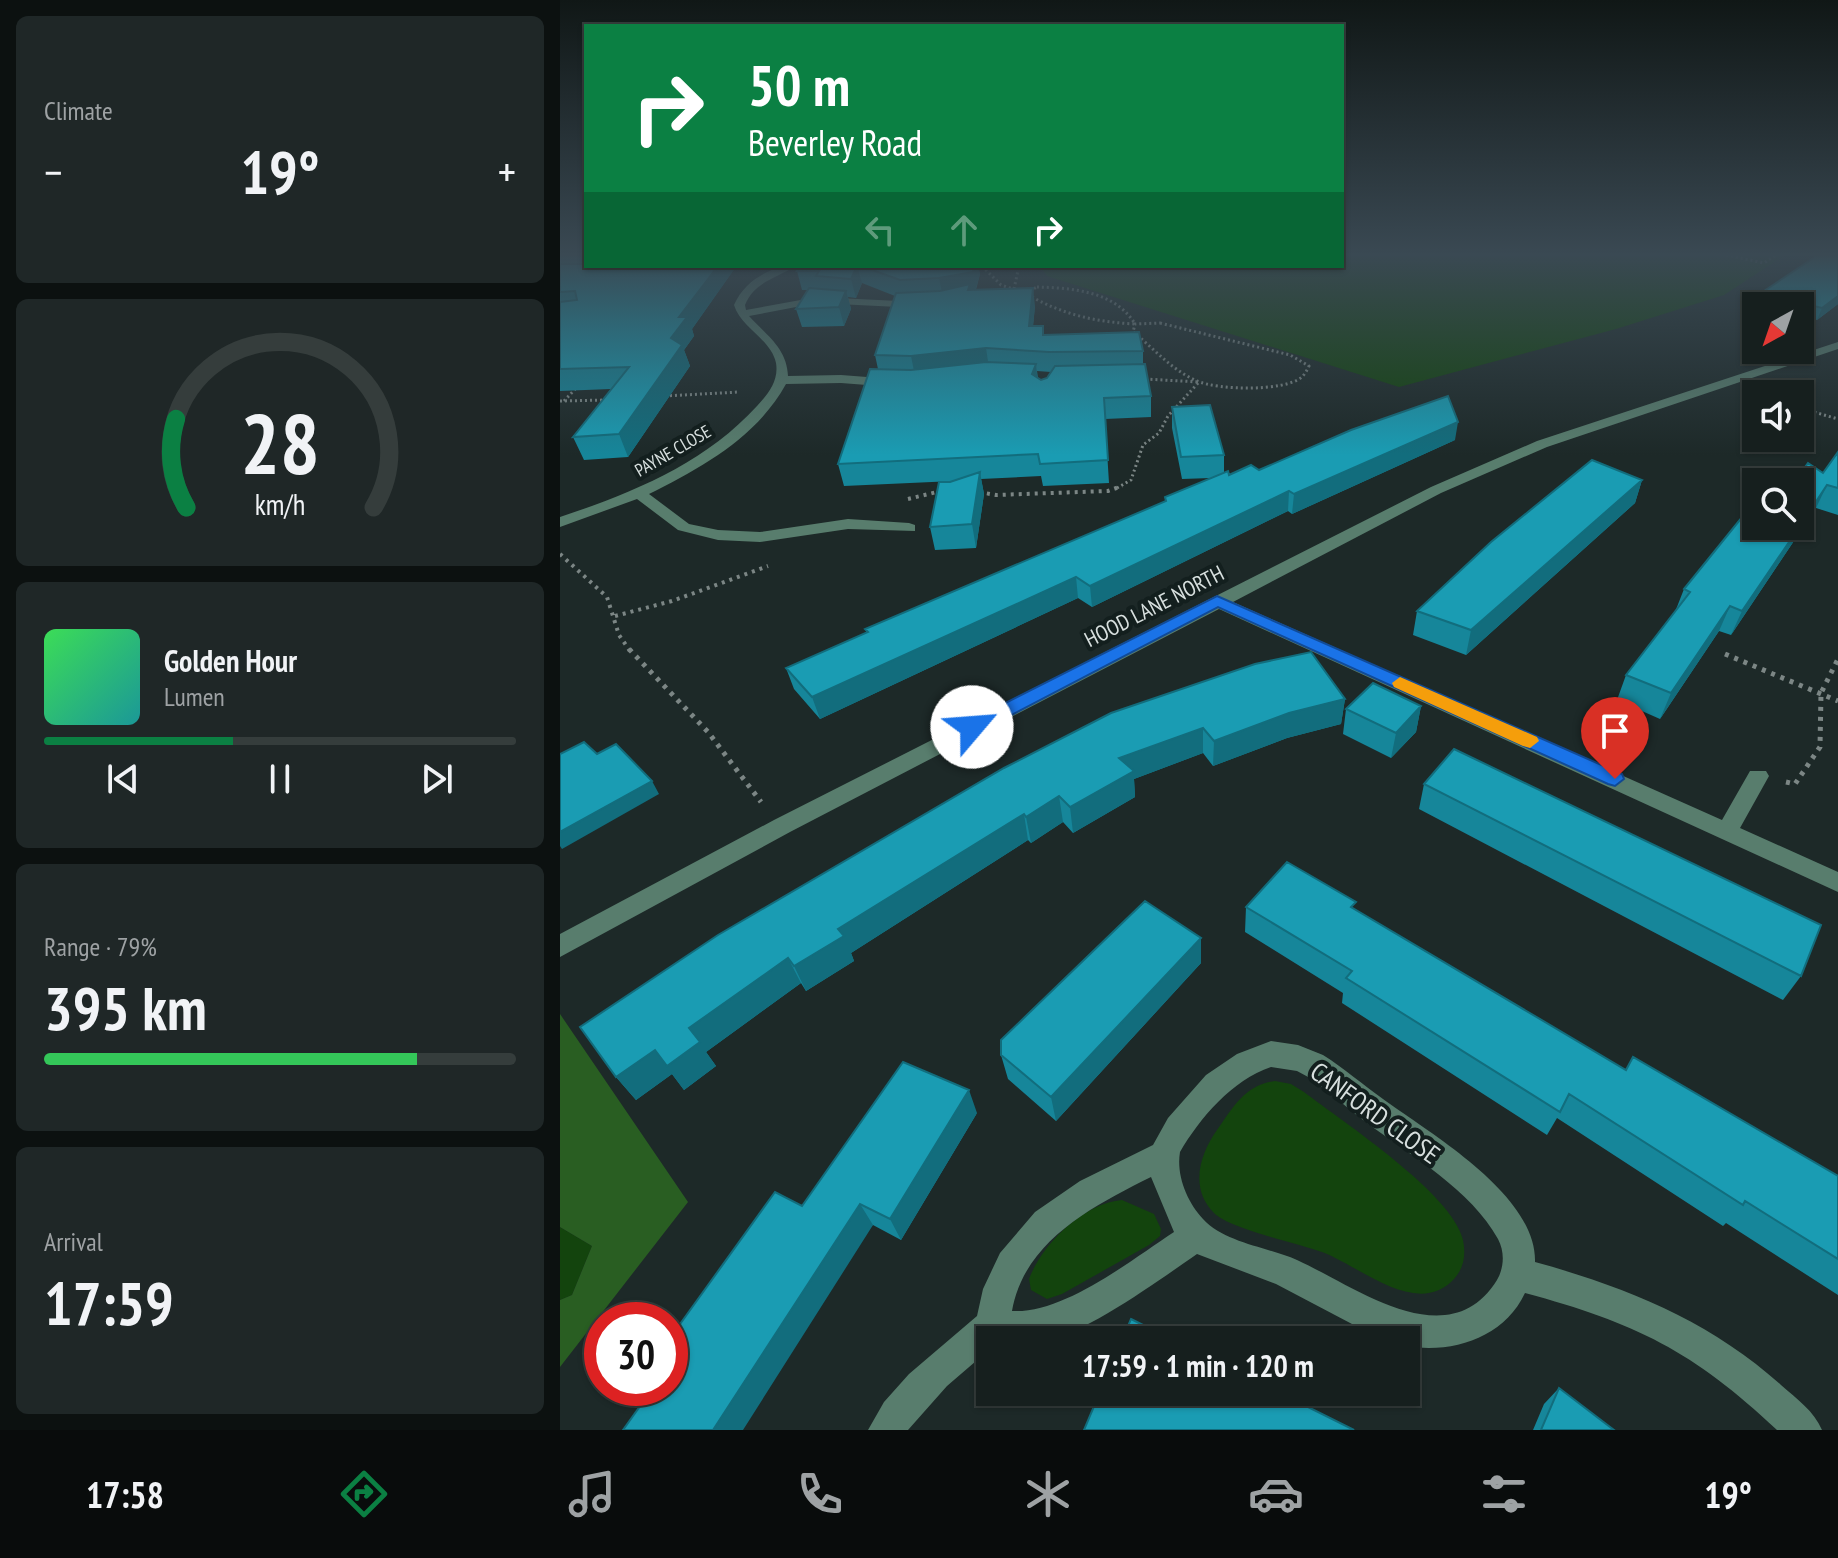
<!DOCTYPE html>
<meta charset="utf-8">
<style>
body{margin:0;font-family:"PT Sans Narrow",sans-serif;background:#1f2727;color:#f1f3f6;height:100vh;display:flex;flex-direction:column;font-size:30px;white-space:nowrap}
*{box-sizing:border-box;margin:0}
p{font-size:26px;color:#9ea2a4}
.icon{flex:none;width:44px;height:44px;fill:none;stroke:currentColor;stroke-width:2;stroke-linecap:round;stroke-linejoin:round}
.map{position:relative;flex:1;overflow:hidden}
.side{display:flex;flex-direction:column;gap:16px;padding:16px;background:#0c1110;width:560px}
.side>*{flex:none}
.guide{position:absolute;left:24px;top:24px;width:760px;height:244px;border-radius:0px;box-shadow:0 2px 6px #0004,0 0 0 2px #353d3c;background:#0b8043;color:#fff;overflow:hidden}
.needle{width:52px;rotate:220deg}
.buttons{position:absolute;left:1182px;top:292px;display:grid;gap:16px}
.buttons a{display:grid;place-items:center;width:72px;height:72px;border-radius:0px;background:#161f1e;box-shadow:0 2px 6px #0004,0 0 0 2px #353d3c;font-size:40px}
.speed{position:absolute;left:24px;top:1302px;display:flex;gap:16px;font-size:40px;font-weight:700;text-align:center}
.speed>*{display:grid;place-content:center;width:104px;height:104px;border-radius:50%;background:#161f1e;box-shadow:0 2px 6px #0004,0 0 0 2px #353d3c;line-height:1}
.speed .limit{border:12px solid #d22;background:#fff;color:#111}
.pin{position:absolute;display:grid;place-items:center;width:68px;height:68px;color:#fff;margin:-82px -34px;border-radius:50% 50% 50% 0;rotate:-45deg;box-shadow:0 0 8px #0007}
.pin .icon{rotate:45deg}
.me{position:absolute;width:88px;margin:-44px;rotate:63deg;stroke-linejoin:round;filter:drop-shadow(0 0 6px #0008)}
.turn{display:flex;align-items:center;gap:28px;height:168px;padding:0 32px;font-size:36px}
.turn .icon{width:104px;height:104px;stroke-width:2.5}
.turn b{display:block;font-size:56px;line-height:68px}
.lanes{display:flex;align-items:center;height:76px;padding:0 32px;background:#0003;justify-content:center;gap:40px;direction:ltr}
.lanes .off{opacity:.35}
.big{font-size:60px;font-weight:700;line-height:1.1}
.side .widget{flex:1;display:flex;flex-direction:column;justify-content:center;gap:12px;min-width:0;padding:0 28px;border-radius:12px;background:#1f2727}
.side .dial{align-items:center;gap:0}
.dial svg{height:208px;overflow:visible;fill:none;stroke:#353d3c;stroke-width:7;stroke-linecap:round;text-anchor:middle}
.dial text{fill:#f1f3f6;stroke:none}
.song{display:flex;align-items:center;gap:24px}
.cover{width:96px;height:96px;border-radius:12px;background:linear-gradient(135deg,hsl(130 70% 55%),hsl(180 70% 35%))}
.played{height:8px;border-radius:4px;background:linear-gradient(90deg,#0b8043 40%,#353d3c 40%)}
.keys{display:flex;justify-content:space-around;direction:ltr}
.heat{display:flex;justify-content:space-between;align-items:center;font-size:44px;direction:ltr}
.charge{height:12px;border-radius:6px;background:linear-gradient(90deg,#34c759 79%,#353d3c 0)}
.trip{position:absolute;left:416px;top:1326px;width:444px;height:80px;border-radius:0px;background:#161f1e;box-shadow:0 2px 6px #0004,0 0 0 2px #353d3c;font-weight:700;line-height:80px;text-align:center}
.tabs{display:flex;height:128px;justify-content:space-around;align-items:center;background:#090c0c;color:#9ea2a4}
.tabs .icon{width:56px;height:56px}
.tabs .selected{color:#0b8043}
.tabs b{font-size:36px;color:#f1f3f6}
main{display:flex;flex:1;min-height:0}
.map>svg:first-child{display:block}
.green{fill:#13440d}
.forest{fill:#295e22}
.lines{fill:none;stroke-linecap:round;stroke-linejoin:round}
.path-far2{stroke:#7c8685;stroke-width:3;stroke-dasharray:2 3;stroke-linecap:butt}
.path-far1{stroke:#7c8685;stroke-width:4;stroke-dasharray:3 5;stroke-linecap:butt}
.path{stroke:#7c8685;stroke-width:5;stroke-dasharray:4 6;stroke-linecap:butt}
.minor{fill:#587d6d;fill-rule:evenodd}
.wall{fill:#16869a;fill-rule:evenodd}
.shaded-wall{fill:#126d7d}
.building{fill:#1a9cb3;stroke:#126d7d;stroke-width:2}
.route{fill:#1a73e8;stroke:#114b97;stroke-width:2}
.slow{fill:#f59e0b}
.labels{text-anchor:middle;stroke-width:8;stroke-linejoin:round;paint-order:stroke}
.far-street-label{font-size:18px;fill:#d7dfde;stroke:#131f1e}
.street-label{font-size:22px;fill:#d7dfde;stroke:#131f1e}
.near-street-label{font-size:26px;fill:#d7dfde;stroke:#131f1e}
</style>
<main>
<section class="side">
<div class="widget"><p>Climate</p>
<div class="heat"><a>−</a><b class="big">19°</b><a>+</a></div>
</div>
<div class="widget dial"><svg viewBox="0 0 100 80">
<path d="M14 69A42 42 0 1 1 86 69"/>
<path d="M14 69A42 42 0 0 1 10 35" stroke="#0b8043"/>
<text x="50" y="56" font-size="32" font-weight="700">28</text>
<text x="50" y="72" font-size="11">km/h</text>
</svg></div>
<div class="widget">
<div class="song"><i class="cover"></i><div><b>Golden Hour</b><p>Lumen</p></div></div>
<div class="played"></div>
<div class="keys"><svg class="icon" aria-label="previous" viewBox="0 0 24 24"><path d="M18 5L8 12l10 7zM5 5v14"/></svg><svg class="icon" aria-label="pause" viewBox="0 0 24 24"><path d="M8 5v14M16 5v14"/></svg><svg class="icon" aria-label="next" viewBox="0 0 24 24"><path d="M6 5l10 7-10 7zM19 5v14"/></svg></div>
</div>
<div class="widget"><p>Range · 79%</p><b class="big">395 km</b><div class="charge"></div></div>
<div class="widget"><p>Arrival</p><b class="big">17:59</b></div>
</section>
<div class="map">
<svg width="1278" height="1430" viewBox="0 0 1278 1430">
<rect width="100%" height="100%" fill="#1d2928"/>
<path class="green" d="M782,255H1225L1164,295L1056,329L839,387L487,276L480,266H782Z
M715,1081L731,1084L744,1092C783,1122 893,1194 903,1240C906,1255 904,1268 894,1279C857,1319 800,1266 762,1252C737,1243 670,1229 654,1213C629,1188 640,1154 657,1130C674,1106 685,1085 715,1081Z
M562,1200L594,1214L601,1229L600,1236L589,1245L502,1294L487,1299L471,1290L469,1279C482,1244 524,1203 562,1200Z
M0,1227L32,1246L12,1295L0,1300Z"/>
<path class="forest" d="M0,1014L128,1202L0,1367V1300L12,1295L32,1246L0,1227Z"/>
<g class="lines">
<path class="path-far2" d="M1166,255L1204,263L1216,255
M422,266L441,285L456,290
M477,287C512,288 555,291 575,324C535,322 500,314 465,293Z
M454,289L459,266
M600,323L730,355L749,366C747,370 745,374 742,377C724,392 658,390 637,381C610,369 595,349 573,332L575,324Z
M105,396L179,392
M0,401L47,400
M4,401L19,385
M1240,408L1278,419
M557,488L571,480L583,445L599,433L608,416L639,382L585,379"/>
<path class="path-far1" d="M419,492L436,495L548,491L562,486
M348,499L381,491
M0,554L47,597L59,635L70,651
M55,616L112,601L208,566"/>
<path class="path" d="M69,649L148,732L201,802
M1165,654L1278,701
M1226,782L1235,784L1260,747L1261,693L1278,659"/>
<path class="minor" d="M222,266H235C216,279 195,281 185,305L186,310L257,297L359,302L364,305L359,308L257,303L189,316C206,335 227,348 228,376L281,375L333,379L339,383L333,387L281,383L226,384C197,437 141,468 89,494L129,524L158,530L200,532L288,519L349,523L355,525V531L288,529L200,542L158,540L118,530L77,499L0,527V517C72,493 144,464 197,406C208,394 219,381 216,363C211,339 181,328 174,305C184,283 200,274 222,266Z
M1278,342V349L987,447L881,493L673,602L1162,820L1190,771H1206L1209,776L1180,828L1278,872V892L659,609L230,832L0,957V934L214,820L871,487L977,441Z
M711,1041L738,1045L763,1055C784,1068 803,1085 823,1099C871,1134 977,1195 975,1262C1066,1287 1150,1321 1221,1385C1237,1399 1254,1411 1262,1430H1217C1133,1351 1076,1323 965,1293C944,1338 892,1354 846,1346V1340H828L811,1334L716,1284L637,1254C602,1278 526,1334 486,1340C468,1342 448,1340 430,1340V1349L387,1386L348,1430H308L324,1402L349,1374L417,1316L423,1289L440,1253L475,1212L520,1181L593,1145L608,1118L646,1075L677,1054ZM711,1067L737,1071L750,1078C770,1092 788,1109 807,1123C852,1156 911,1190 938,1239C945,1252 944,1268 937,1280C888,1359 793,1285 737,1260C708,1247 665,1243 643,1219C627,1202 616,1175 620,1152C640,1118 672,1080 711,1067ZM591,1177L614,1232C571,1260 504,1314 452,1311C464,1241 533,1206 591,1177Z"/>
</g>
<path class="wall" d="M0,255H26V266H214L175,268L132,329L134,336L124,350L130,366L68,457L24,460L13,437L51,389L0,391Z
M241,266H418L420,274L416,290L475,306L473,326L484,335L583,351V364L591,396V417L545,419L549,483L483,486L481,476L421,479L424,494L416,548L375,550L370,527L390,482L394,481L284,486L278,464L318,369L315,355L335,296L302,283L296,298L288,297L291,309L284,326L242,327L236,309L248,290H242L237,271ZM477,371L491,372L487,378L481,380L478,378Z
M1201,293L1278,304L1257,320L1240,316V306L1197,305Z
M612,407L664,455V472L669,475L895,440L732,514L728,511L532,607L518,598L260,719L234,689L226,668L307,633L305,629L605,502V497L651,478L622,479L612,428Z
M1278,452V515L1256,508L1171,635L1159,631L1100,719L1057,700L1066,675L1115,612L1124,589L1196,526H1240L1263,473Z
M1082,480L1075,503L906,655L853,635L857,611Z
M785,699L781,724L727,738L653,766L643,753L574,779L575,797L513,833L503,822L471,843L468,840L291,953L294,961L246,991L241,983L146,1052L156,1066L124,1090L112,1074L76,1100L56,1077L444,768Z
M861,706L856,732L831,758L783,734L786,709Z
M864,784L1241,976L1223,1000L859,809Z
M686,907L794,909L1066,1070L1073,1057L1278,1176V1295L1166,1223L1163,1226L997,1118L987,1135L782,1003L783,993L685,932Z
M641,938V963L496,1121L448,1079L441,1055Z
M417,1113L341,1240L313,1225L118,1354L110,1347V1338L242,1206Z
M999,1388L1054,1430H973L984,1404Z"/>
<path class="shaded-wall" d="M158,266H174L175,268L132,329L134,336L124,350L130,366L68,457L59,434L111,338L119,317Z
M297,266L302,283L296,298L291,279Z
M414,266H418L420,274L415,291L383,297L379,278Z
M473,288L475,306L471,346L469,326Z
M286,291L291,309L284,326L279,307Z
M1278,296V304L1257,320L1262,308Z
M426,348L429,368L355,376L351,356Z
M476,364L478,385L472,374Z
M898,422L895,440L732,514L734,494Z
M420,472L424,494L416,548L412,524Z
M1082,480L1075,503L906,655L911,630Z
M1267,485L1256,508L1171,635L1182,611Z
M729,491L728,511L532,607L530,586Z
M516,577L518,598L260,719L252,697Z
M1170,606L1159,631L1100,719L1111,693Z
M785,699L781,724L727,738L653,766L654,741L729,713Z
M861,706L856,732L831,758L836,733Z
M643,728V753L574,779L575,797L513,833L510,807L559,758Z
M92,781L99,794L2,849L0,846V832Z
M499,796L503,822L471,843L466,817Z
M464,814L468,840L291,953L294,961L246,991L234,966L278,929Z
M641,938V963L496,1121L491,1097Z
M228,958L241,983L146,1052L156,1066L124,1090L112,1074L76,1100L56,1077L95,1050L129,1028Z
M409,1090L417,1113L341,1240L330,1219Z
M300,1204L313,1225L183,1430H153Z"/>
<path class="building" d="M1258,255H1278V296L1262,308L1201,293Z
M0,264H26V266H158L119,317H127L111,338L122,345L59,434L13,437L69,367L0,369V302L17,300L15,291L0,292Z
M241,266H297L291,279L256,276L259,271H237Z
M301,266H414L413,272L379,278L340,280Z
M410,284L408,290L473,288L469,326H483V335L579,332L583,351L489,352L426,348L351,356L315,355L336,293L380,291Z
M249,288L286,291L279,307L236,309Z
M426,362L476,364L472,374L481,380L487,378L495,366L585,364L591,396L544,398L548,460L480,464L478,454L278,464L310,369L351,370Z
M888,396L898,422L734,494L729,491L530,586L516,577L252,697L226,668L308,632L305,629L606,501L605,497L668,471L669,475L691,465L699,470L791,430Z
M650,405L664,455L621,457L612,407Z
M1278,452V488L1267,485L1240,526V482H1234L1248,463L1263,473Z
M1032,460L1082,480L911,630L857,611L931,542Z
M420,472L412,524L370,527L379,482H390Z
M1183,516L1196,520V526H1240L1182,611L1170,606L1111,693L1066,675L1130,592L1124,589Z
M751,652L785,699L729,713L654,741L643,728L559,758L574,771L510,807L499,796L466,817L464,814L278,929L284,936L234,966L228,958L129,1028L140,1042L107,1066L95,1050L56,1077L20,1027L158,935L444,768L551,713L695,664Z
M813,683L861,706L836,733L786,709Z
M24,742L37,754L56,744L92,781L0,832V754Z
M894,749L1261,925L1241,976L864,784Z
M727,862L796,902L791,907L1066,1070L1073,1057L1278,1176V1259L1185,1201L1183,1205L1009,1094L1000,1112L786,978L792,971L686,907Z
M585,901L641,938L491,1097L441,1055V1040Z
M343,1062L409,1090L330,1219L300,1204L153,1430H63L93,1388H110V1365L120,1352L110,1346V1338L215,1192L242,1206Z
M571,1319L613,1340H562Z
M999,1388L1054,1430H981Z
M540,1392H718L794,1430H524Z"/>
<linearGradient id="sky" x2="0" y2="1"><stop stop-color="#101716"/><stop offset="0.56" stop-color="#3a4953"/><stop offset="1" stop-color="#3a4953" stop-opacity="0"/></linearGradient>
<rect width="1278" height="455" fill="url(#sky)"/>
<path class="route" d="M657,596L1062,774L1064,779L1055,786L1048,784L658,607L419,732L412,733L403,727L406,723Z"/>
<path class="slow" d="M840,677L977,737L979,741L970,748L963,746L834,687L832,683Z"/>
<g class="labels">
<g class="far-street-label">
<text transform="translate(113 451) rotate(-30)" y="6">PAYNE CLOSE</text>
</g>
<g class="street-label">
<text transform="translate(594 606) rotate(-27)" y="8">HOOD LANE NORTH</text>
</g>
<g class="near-street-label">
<text transform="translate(815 1113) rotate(36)" y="9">CANFORD CLOSE</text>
</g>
</g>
</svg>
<div class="buttons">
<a><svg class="needle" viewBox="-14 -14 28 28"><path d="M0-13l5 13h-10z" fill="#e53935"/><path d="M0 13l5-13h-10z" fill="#9ea2a4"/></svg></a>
<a><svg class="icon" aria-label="sound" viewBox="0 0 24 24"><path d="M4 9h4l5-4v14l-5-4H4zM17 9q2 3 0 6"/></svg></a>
<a><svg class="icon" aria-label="search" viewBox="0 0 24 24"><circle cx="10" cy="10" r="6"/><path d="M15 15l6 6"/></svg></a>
</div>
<div class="speed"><div class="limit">30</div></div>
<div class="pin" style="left:1055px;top:779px;background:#d93025"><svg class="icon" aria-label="arrive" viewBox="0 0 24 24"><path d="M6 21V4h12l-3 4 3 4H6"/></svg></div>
<svg class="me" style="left:412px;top:727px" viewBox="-20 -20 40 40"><circle r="19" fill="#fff"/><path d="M0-13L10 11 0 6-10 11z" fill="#1a73e8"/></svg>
<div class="trip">17:59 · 1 min · 120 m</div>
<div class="guide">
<div class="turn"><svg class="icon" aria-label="right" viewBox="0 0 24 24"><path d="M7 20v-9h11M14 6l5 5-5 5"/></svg><div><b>50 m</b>Beverley Road</div></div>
<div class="lanes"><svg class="icon off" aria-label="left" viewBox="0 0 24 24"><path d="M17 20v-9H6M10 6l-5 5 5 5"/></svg><svg class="icon off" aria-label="ahead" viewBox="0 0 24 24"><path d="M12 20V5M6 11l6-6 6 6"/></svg><svg class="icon" aria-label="right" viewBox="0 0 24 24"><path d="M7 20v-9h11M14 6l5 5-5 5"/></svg></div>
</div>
</div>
</main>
<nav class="tabs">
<b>17:58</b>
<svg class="icon selected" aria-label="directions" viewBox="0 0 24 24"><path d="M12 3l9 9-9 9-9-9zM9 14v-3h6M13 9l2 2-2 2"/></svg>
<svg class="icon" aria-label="music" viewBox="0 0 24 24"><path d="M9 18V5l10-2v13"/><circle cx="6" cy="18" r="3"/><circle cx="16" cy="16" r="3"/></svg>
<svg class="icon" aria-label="phone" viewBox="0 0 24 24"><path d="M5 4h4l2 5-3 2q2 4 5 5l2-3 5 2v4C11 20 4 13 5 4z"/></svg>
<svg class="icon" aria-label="climate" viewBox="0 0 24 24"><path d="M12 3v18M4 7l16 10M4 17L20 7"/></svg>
<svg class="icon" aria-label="car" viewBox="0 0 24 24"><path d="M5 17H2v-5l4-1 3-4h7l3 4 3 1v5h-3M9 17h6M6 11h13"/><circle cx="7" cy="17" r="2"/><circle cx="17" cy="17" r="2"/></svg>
<svg class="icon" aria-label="filters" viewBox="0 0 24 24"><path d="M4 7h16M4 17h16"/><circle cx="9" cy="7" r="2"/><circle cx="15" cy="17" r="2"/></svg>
<b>19°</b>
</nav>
